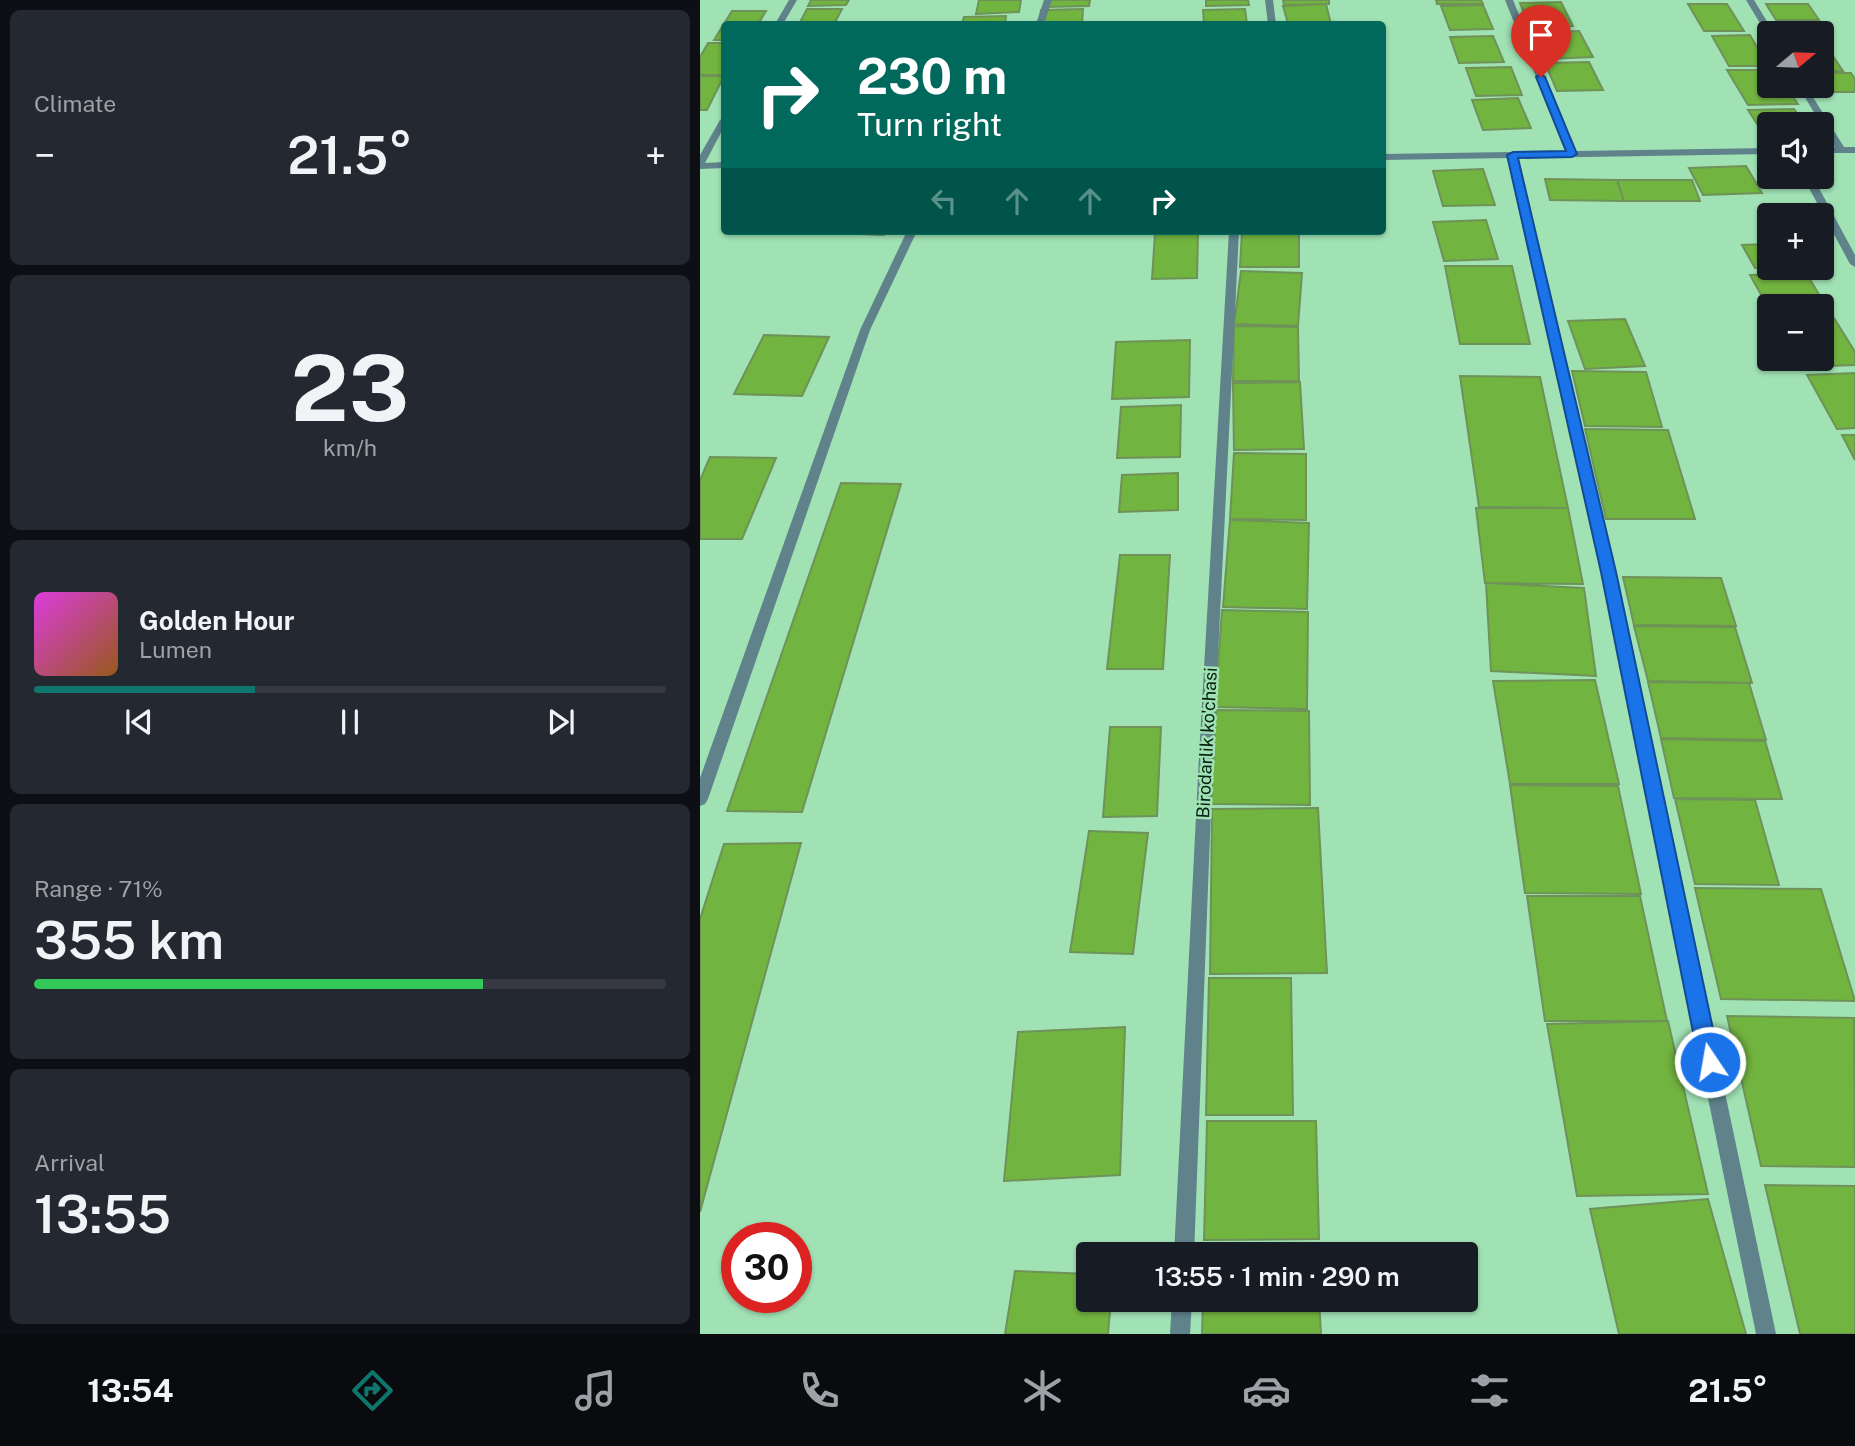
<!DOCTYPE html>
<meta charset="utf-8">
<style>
body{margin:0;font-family:"Public Sans",sans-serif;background:#242831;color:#f1f3f6;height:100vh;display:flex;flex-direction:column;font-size:26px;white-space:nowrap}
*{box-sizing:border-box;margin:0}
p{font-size:23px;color:#9ea1a6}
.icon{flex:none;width:38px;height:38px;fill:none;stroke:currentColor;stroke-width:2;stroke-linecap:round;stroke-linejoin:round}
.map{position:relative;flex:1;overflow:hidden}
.details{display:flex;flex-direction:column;gap:10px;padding:10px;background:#0d0f14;width:700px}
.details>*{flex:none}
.hud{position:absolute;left:21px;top:21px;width:665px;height:214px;border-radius:7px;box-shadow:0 2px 5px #0004;background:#00695c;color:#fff;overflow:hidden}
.needle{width:46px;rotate:71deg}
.buttons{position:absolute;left:1057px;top:21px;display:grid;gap:14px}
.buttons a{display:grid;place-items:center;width:77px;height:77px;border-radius:7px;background:#171b24;box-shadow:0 2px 5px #0004;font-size:35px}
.speed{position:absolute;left:21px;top:1222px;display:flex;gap:14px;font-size:35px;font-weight:700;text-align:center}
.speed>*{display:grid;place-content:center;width:91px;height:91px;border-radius:50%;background:#171b24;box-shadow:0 2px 5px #0004;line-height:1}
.speed .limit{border:10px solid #d22;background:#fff;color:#111}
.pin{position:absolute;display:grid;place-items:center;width:60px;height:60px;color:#fff;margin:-72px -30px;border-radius:50% 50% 50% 0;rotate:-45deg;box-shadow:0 0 7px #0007}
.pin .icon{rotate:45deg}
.me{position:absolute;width:77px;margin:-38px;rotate:348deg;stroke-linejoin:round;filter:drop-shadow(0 0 5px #0008)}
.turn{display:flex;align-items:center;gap:24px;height:147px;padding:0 21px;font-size:32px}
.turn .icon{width:91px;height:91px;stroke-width:2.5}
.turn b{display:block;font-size:49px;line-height:60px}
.lanes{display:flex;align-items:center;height:66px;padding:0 21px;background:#0003;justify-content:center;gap:35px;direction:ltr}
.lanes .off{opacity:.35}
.big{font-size:52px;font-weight:600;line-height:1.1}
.details .tile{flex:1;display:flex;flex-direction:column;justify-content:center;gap:10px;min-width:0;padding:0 24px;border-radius:10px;background:#242831}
.details .dial{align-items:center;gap:0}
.dial b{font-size:91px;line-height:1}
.song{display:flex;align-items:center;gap:21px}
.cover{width:84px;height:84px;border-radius:10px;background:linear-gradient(135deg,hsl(300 70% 55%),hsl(30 70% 35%))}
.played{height:7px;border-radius:4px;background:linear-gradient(90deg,#0f766e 35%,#363941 35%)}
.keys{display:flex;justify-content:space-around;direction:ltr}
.heat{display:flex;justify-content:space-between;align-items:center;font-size:38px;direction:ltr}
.charge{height:10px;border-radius:5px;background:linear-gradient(90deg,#34c759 71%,#363941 0)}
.trip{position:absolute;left:376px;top:1242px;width:402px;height:70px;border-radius:7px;background:#171b24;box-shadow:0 2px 5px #0004;font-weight:600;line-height:70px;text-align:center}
.dock{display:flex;height:112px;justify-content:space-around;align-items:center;background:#090b0e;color:#9ea1a6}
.dock .icon{width:49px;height:49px}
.dock .active{color:#0f766e}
.dock b{font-size:32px;color:#f1f3f6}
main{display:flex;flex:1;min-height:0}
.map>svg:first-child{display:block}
.building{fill:#72b440;stroke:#6e9258;stroke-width:2}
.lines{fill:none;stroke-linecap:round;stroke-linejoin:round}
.service{fill:#5f828b;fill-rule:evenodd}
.minor{fill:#5f828b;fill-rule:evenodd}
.route{fill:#1a73e8;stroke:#114b97;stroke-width:2}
.labels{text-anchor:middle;stroke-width:5;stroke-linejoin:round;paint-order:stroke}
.street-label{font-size:18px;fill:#062111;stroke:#a1e2b5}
</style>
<main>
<section class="details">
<div class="tile"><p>Climate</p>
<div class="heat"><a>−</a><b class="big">21.5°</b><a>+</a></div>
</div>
<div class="tile dial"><b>23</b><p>km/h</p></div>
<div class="tile">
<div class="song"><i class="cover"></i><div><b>Golden Hour</b><p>Lumen</p></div></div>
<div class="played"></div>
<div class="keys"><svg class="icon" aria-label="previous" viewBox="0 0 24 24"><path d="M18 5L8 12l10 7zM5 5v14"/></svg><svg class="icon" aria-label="pause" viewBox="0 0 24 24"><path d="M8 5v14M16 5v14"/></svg><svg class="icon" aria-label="next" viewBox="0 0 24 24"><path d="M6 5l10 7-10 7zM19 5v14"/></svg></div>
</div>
<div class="tile"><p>Range · 71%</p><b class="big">355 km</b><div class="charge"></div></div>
<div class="tile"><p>Arrival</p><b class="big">13:55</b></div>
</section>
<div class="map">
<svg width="1155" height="1334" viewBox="0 0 1155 1334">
<rect width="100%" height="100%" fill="#a1e2b5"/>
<path class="building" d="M111,0H149L146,5L108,6Z
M279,0H321L319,12L276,14Z
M348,0H390L389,6L347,7Z
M506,0H548L549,5L506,6Z
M583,0H629V4L584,5Z
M736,0H781L783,4H737Z
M861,2L873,26L830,28L820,3Z
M626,4L631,24H588L583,6Z
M988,4H1027L1044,31H1004Z
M1066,4H1108L1119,20H1076Z
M783,5L793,29L750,30L741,6Z
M107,9H142L134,24H99Z
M383,9L382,24H339L341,10Z
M545,9L547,24H504L503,10Z
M32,11H66L58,24H24V40H14Z
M306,16L305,24H262L264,17Z
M1072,23H1114L1121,33H1078Z
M879,31L893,57L848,59L836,33Z
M1050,35L1068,66H1029L1012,36Z
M793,36L804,62L759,63L750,37Z
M8,43H24V75H0V57Z
M1122,43H1124L1143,71H1122Z
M889,62L903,90L857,91L845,63Z
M811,67L822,95L776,96L766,68Z
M1027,70H1069V86H1085L1098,104L1048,105Z
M1122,73H1151L1155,79V92H1118L1114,86H1122Z
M0,76H24L7,110H0Z
M818,98L831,128L783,130L772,100Z
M1094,109L1104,124H1069V138H1066L1048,110Z
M1046,166L1062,193L1003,195L989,168Z
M783,169L795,205L743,206L733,171Z
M845,179L917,180L924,201L850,200Z
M917,180H992L1000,201H924Z
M786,220L798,259L744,261L733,222Z
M83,231H186L184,235Z
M542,231H599V267H540Z
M455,234H498L497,278L452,279Z
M1069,244V267L1055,268L1042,245Z
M745,266H812L830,344H760Z
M541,271L602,273L598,326L534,324Z
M1106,273L1128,309H1069L1050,275Z
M1122,318H1134L1155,352V365L1103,367L1098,359H1122Z
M925,319L945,366L885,369L868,321Z
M534,326L598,327L599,381H533Z
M64,335L129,337L102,396L34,394Z
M490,340L489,397L412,399L416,342Z
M872,371L946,372L962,427L885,426Z
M1155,373V428L1137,429L1107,375Z
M760,376L840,377L868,508L779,507Z
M600,382L604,449L534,450L533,383Z
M481,405L480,457L417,458L421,407Z
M885,429L968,430L995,519H906Z
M1142,435H1155V460Z
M534,453L606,454V520L530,519Z
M10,457L76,458L42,539H0V480Z
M478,473V510L419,512L422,475Z
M141,483L201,484L102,812L27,811Z
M776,508H868L883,584L785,583Z
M530,520L609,523L607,609L523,607Z
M420,555H470L463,669H407Z
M923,577L1021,578L1036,626L934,625Z
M786,583L884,588L896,676L791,671Z
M522,610L608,612L607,709L515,707Z
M934,626L1035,627L1052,683L948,681Z
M895,680L919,784H810L793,681Z
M948,682L1049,683L1066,740L961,738Z
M516,710L609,711L610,805L511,804Z
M410,727H461L457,816L403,817Z
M961,739L1065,741L1082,799L974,798Z
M810,785L918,786L941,894L825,893Z
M975,799L1055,800L1079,885L995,884Z
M618,808L627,973L510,974L512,809Z
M389,831L448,833L433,954L370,952Z
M101,843L0,1212V919L24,844Z
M995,888L1121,889L1155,1001L1021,999Z
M827,896H940L967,1021H845Z
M509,978H591L593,1115H506Z
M1027,1016L1154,1018L1155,1167L1061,1166Z
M968,1021L1008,1194L877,1196L847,1024Z
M425,1027L420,1175L304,1181L318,1032Z
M507,1121H616L619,1239L504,1240Z
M1065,1185L1155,1186V1334H1100Z
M1008,1199L1046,1334H919L890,1209Z
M618,1247V1255H504V1248Z
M315,1271L388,1274V1300H411L408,1334H305Z
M503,1300H619L621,1334H502Z"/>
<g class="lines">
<path class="service" d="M1103,177H1113L1155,255V267L1150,264Z"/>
<path class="minor" d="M89,0H97L83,24H75Z
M344,0H352L344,24H336Z
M565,0H573L576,24H568Z
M805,0H813L875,151L1069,148V154L818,158L915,572L1076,1334H1056L901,572L809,158L682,160V154L866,151Z
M1046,0H1054L1074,33L1067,35Z
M1098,86H1106L1144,147H1155V153H1122V147H1135Z
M24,117V127L5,163L24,162V168L0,169V155L20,120Z
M207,231H217L170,330L8,799L5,804L0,806V778L160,330Z
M529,231H539L513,756L494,1255H474L499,756Z
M472,1300H492L490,1334H470Z"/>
</g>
<path class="route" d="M841,74L845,77L877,154L872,157L818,158L916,572L1020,1062L1017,1069L1010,1072L1002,1069L999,1062L901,572L807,155L813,152L866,151L836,77Z"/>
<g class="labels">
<g class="street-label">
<text transform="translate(507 743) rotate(-87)" y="6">Birodarlik ko'chasi</text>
</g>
</g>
</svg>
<div class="buttons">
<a><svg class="needle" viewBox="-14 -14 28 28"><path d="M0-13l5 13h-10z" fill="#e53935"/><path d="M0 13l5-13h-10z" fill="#9ea1a6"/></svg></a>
<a><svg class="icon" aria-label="sound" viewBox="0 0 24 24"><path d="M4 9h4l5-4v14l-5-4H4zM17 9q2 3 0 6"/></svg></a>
<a>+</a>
<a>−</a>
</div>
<div class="speed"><div class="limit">30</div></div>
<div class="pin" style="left:841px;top:77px;background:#d93025"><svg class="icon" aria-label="arrive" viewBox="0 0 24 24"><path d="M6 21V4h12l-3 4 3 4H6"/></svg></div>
<svg class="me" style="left:1010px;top:1062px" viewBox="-20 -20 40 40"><circle r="17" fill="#1a73e8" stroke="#fff" stroke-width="3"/><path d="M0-11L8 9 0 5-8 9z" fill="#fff"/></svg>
<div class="trip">13:55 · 1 min · 290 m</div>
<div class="hud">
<div class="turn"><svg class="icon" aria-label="right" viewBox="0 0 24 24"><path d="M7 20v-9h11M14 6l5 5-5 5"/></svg><div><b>230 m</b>Turn right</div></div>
<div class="lanes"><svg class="icon off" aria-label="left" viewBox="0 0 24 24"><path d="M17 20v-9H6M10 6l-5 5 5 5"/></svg><svg class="icon off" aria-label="ahead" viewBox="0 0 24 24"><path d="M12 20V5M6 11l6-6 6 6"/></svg><svg class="icon off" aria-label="ahead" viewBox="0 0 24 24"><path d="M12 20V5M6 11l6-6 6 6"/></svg><svg class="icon" aria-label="right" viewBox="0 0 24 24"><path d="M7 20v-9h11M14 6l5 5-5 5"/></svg></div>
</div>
</div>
</main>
<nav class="dock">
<b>13:54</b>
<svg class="icon active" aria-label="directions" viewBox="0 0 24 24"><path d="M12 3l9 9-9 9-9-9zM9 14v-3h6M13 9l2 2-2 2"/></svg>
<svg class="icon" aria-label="music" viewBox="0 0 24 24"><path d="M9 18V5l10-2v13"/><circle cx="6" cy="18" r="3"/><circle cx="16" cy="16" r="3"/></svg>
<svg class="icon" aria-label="phone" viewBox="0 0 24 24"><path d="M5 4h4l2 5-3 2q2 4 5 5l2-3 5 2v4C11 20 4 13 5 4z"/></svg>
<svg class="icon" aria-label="climate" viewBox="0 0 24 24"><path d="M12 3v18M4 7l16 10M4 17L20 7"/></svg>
<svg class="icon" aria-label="car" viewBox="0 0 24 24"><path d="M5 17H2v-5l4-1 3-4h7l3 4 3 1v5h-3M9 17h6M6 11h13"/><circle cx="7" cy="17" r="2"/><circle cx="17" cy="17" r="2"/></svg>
<svg class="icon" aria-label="filters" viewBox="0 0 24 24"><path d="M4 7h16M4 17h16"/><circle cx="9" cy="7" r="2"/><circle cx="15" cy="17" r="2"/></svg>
<b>21.5°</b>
</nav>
